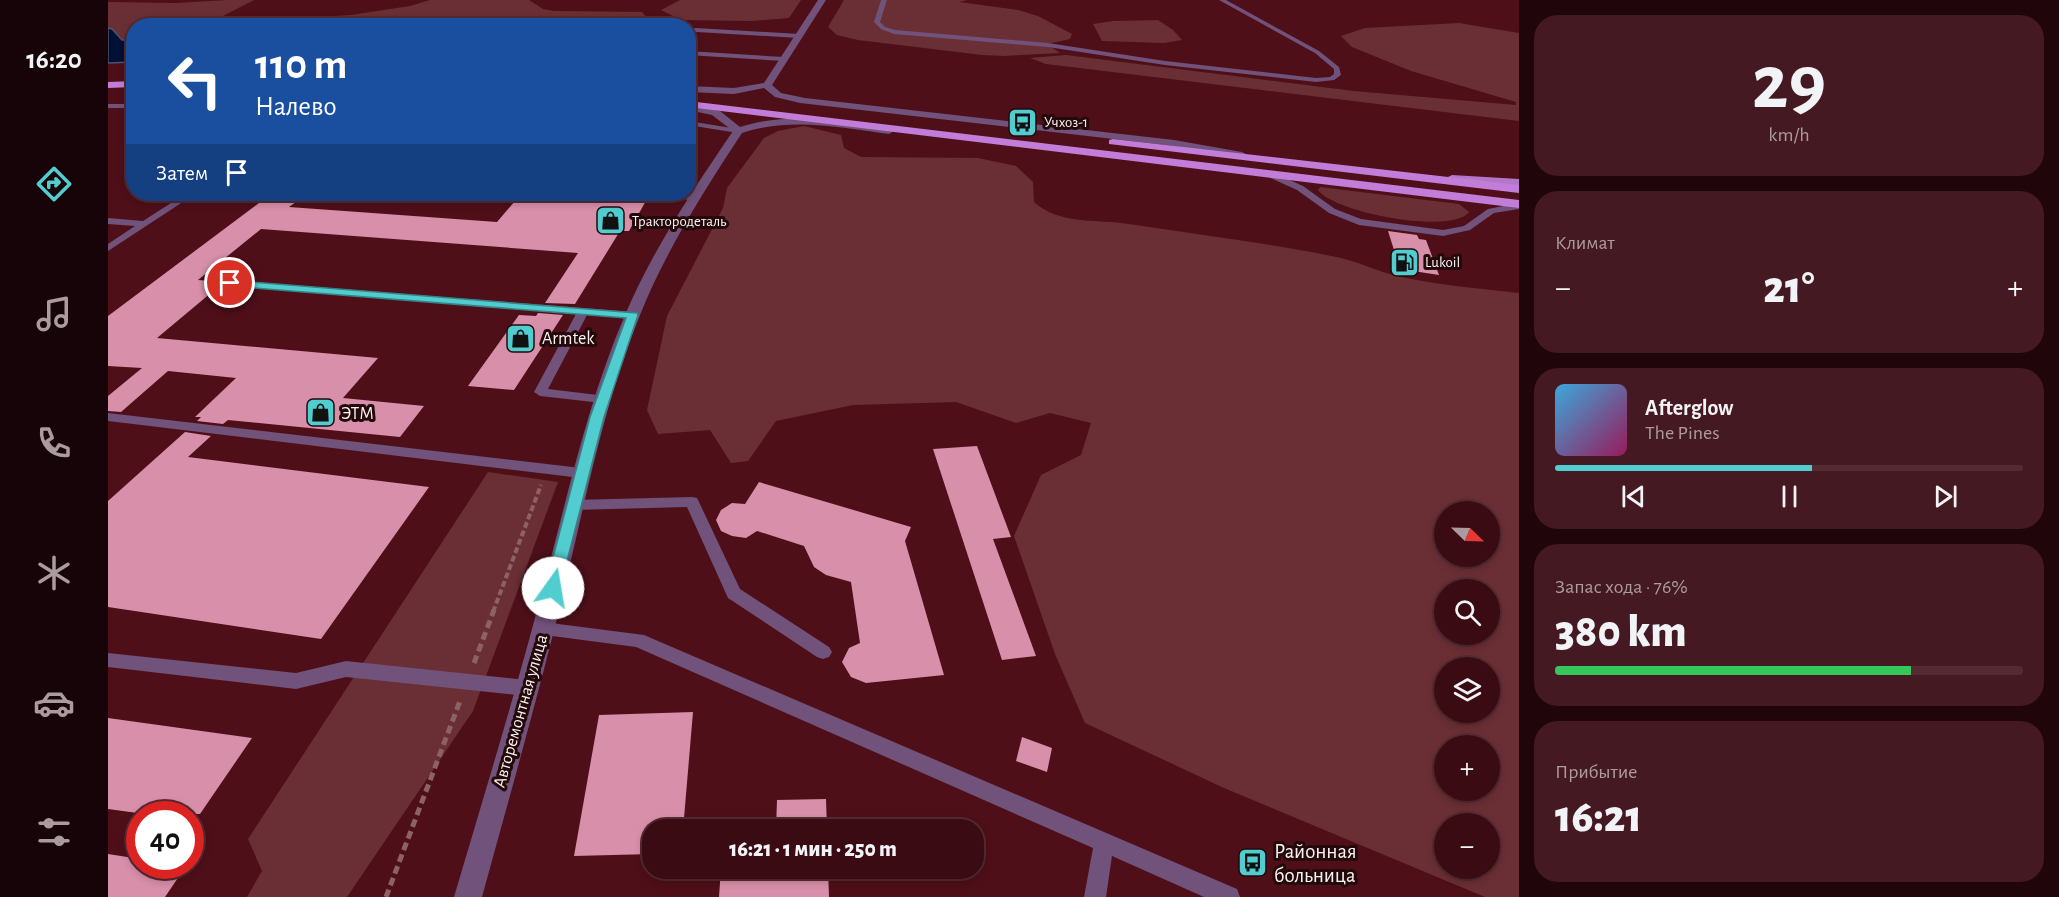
<!DOCTYPE html>
<html lang="ru">
<meta charset="utf-8">
<style>
body{margin:0;font-family:"Alegreya Sans",sans-serif;background:#451921;color:#f1f3f6;height:100vh;display:flex;flex-direction:column;font-size:22px;white-space:nowrap}
*{box-sizing:border-box;margin:0}
p{font-size:20px;color:#ab9ba0}
.icon{flex:none;width:33px;height:33px;fill:none;stroke:currentColor;stroke-width:2;stroke-linecap:round;stroke-linejoin:round}
.map{position:relative;flex:1;overflow:hidden}
.panel{display:flex;flex-direction:column;gap:15px;padding:15px;background:#20060a;width:540px}
.panel>*{flex:none}
.banner{position:absolute;left:18px;top:18px;width:570px;height:183px;border-radius:24px;box-shadow:0 3px 9px #0003,0 0 0 2px #542b33;background:#1a4fa0;color:#fff;overflow:hidden}
.needle{width:39px;rotate:113deg}
.buttons{position:absolute;left:1326px;top:501px;display:grid;gap:12px}
.buttons a{display:grid;place-items:center;width:66px;height:66px;border-radius:50%;background:#3a0b13;box-shadow:0 3px 9px #0003,0 0 0 2px #542b33;font-size:30px}
.speed{position:absolute;left:18px;top:801px;display:flex;gap:12px;font-size:30px;font-weight:700;text-align:center}
.speed>*{display:grid;place-content:center;width:78px;height:78px;border-radius:50%;background:#3a0b13;box-shadow:0 3px 9px #0003,0 0 0 2px #542b33;line-height:1}
.speed .limit{border:9px solid #d22;background:#fff;color:#111}
.pin{position:absolute;display:grid;place-items:center;width:51px;height:51px;color:#fff;margin:-26px;border:3px solid #fff;border-radius:50%;box-shadow:0 2px 6px #0007}
.me{position:absolute;width:66px;margin:-33px;rotate:13deg;stroke-linejoin:round;filter:drop-shadow(0 0 4px #0008)}
.turn{display:flex;align-items:center;gap:21px;height:126px;padding:0 30px;font-size:27px}
.turn .icon{width:78px;height:78px;stroke-width:2.5}
.turn b{display:block;font-size:42px;line-height:51px}
.then{display:flex;align-items:center;height:57px;padding:0 30px;background:#0003;gap:12px;font-size:22px}
.big{font-size:45px;font-weight:800;line-height:1.1}
.panel .widget{flex:1;display:flex;flex-direction:column;justify-content:center;gap:9px;min-width:0;padding:0 21px;border-radius:24px;background:#451921}
.panel .dial{align-items:center;gap:0}
.dial b{font-size:78px;line-height:1}
.song{display:flex;align-items:center;gap:18px}
.cover{width:72px;height:72px;border-radius:9px;background:linear-gradient(135deg,hsl(200 70% 55%),hsl(330 70% 35%))}
.played{height:6px;border-radius:3px;background:linear-gradient(90deg,#52cdcf 55%,#542b33 55%)}
.keys{display:flex;justify-content:space-around;direction:ltr}
.heat{display:flex;justify-content:space-between;align-items:center;font-size:33px;direction:ltr}
.charge{height:9px;border-radius:4px;background:linear-gradient(90deg,#34c759 76%,#542b33 0)}
.trip{position:absolute;left:534px;top:819px;width:342px;height:60px;border-radius:24px;background:#3a0b13;box-shadow:0 3px 9px #0003,0 0 0 2px #542b33;font-weight:800;line-height:60px;text-align:center}
main{display:flex;flex:1;min-height:0}
.tab-bar{display:flex;flex-direction:column;width:108px;justify-content:space-around;align-items:center;background:#170408;color:#ab9ba0}
.tab-bar .icon{width:42px;height:42px}
.tab-bar .current{color:#52cdcf}
.tab-bar b{font-size:27px;color:#f1f3f6}
.map>svg:first-child{display:block}
.green{fill:#6a2f34;fill-rule:evenodd}
.water{fill:#000f34;stroke:#4b536d;stroke-width:1.5}
.building{fill:#d88fa9}
.lines{fill:none;stroke-linecap:round;stroke-linejoin:round}
.path-far1{stroke:#8c6167;stroke-width:4;stroke-dasharray:6 3;stroke-linecap:butt}
.path{stroke:#8c6167;stroke-width:5;stroke-dasharray:8 4.5;stroke-linecap:butt}
.service{fill:#70527a;fill-rule:evenodd}
.tertiary{fill:#70527a;fill-rule:evenodd}
.primary{fill:#b476c9;fill-rule:evenodd}
.trunk{fill:#c27dd9;fill-rule:evenodd}
.route{fill:#52cdcf;stroke:#358587;stroke-width:1.5}
.labels{text-anchor:middle;stroke-width:6;stroke-linejoin:round;paint-order:stroke}
.far-poi-label{font-size:15px;fill:#fbf2f2;stroke:#24090b;text-anchor:start}
.poi-label{font-size:18px;fill:#fbf2f2;stroke:#24090b;text-anchor:start}
.street-label{font-size:18px;fill:#fbf2f2;stroke:#24090b}
.near-poi-label{font-size:21px;fill:#fbf2f2;stroke:#24090b;text-anchor:start}
</style>
<main>
<nav class="tab-bar">
<b>16:20</b>
<svg class="icon current" aria-label="directions" viewBox="0 0 24 24"><path d="M12 3l9 9-9 9-9-9zM9 14v-3h6M13 9l2 2-2 2"/></svg>
<svg class="icon" aria-label="music" viewBox="0 0 24 24"><path d="M9 18V5l10-2v13"/><circle cx="6" cy="18" r="3"/><circle cx="16" cy="16" r="3"/></svg>
<svg class="icon" aria-label="phone" viewBox="0 0 24 24"><path d="M5 4h4l2 5-3 2q2 4 5 5l2-3 5 2v4C11 20 4 13 5 4z"/></svg>
<svg class="icon" aria-label="climate" viewBox="0 0 24 24"><path d="M12 3v18M4 7l16 10M4 17L20 7"/></svg>
<svg class="icon" aria-label="car" viewBox="0 0 24 24"><path d="M5 17H2v-5l4-1 3-4h7l3 4 3 1v5h-3M9 17h6M6 11h13"/><circle cx="7" cy="17" r="2"/><circle cx="17" cy="17" r="2"/></svg>
<svg class="icon" aria-label="filters" viewBox="0 0 24 24"><path d="M4 7h16M4 17h16"/><circle cx="9" cy="7" r="2"/><circle cx="15" cy="17" r="2"/></svg>
</nav>
<div class="map">
<svg width="1411" height="897" viewBox="0 0 1411 897">
<rect width="100%" height="100%" fill="#4e0f19"/>
<path class="green" d="M119,0H146L115,16V19L174,25L196,18L243,15L302,6L322,0H421L435,9L446,11L534,12L542,21L557,22L555,26H26L25,40H14L4,29L0,28V2L68,3Z
M572,0H693L681,18L644,21L573,20L553,10Z
M736,0H859L851,2L910,10L930,16L964,34L962,39L939,44L952,53L896,56L874,55L750,40L729,35L720,27Z
M1050,20L1065,30L1074,40L1056,43L994,41L985,24L1005,21Z
M1351,23L1411,33V121L938,64L922,58L958,55L1246,91L1408,105V102L1303,71L1244,47L1233,36L1257,28Z
M696,126L733,135L736,148L753,157L870,158L908,166L925,182L926,202C951,225 989,219 1021,224C1091,235 1163,243 1233,258C1250,262 1267,270 1285,275C1326,285 1369,288 1411,293V897H1377L1116,788L977,723L947,654L906,536L933,475L973,455L983,423L942,413L908,423L848,402L745,405L668,421L640,461L623,463L602,430L550,434L539,410L559,316L615,208L619,188L656,138L670,131ZM1336,512H1382V556H1336ZM1336,590H1382V634H1336ZM1336,668H1382V712H1336ZM1336,746H1382V790H1336ZM1336,824H1382V868H1336Z
M1212,187L1351,204L1361,212C1344,235 1227,213 1210,190Z
M380,472L450,482L365,711L239,897H139L154,871L140,839Z"/>
<path class="water" d="M0,28L4,29L14,40H25V62L0,63Z"/>
<path class="building" d="M163,194H199L181,207L389,222L413,194H469L532,197L539,199L521,231H512L467,304L437,303L470,253L153,229L90,280L116,282L49,338L270,358L235,398L316,406L292,437L120,420L115,424L89,421L93,417H87L128,378L60,371L13,412L0,411V396L34,368L0,366V316Z
M1280,231L1309,235L1311,239L1318,240L1331,275L1292,269Z
M430,313L455,315L406,390L360,386L411,315L428,316Z
M77,432L103,436L80,457L321,487L213,639L0,607V501Z
M869,446L903,537L885,539L928,656L894,660L825,449Z
M651,482L803,527L797,541L836,675L758,683L743,677L734,662L741,648L752,643L743,582L718,575L706,567L696,546L649,531L638,538L624,536L613,531L608,520L613,510L624,503L637,504Z
M585,712L575,830H544V854L466,856L491,715Z
M0,718L144,738L92,814H37L0,809Z
M914,737L944,748L939,772L908,761Z
M718,799L719,830H668L669,800Z
M0,854L32,859V866H78L57,897H0Z
M613,868H720L721,897H611Z"/>
<g class="lines">
<path class="path-far1" d="M385,612L433,485"/>
<path class="path" d="M366,663L386,610
M278,897L352,701"/>
<path class="service" d="M773,0H779L772,22L777,27L787,30L940,43L1057,61L1208,78L1222,77L1226,74V69L1207,53L1111,0H1118L1211,51L1231,67L1233,75L1226,80L1208,82L1057,65L940,47L786,34L773,29L766,22Z
M587,28L691,34L694,36L691,38L589,32L580,39V33Z
M580,51L676,57L679,59L676,61L580,55Z
M0,104H26V108H0Z
M580,121L630,129L634,131L630,133L580,125Z
M1159,170L1195,186L1227,209L1253,219L1335,230L1356,226L1380,209L1411,203V209L1386,213L1362,230L1335,236L1251,225L1221,213L1189,190L1156,175L1155,173Z
M77,194H87L0,251V244L27,226L0,224V218L35,221Z
M531,194C545,193 581,190 592,197L587,200L536,197Z
M122,280L525,312L531,315L525,318L479,315L440,389L498,396L500,399L494,403L432,396L426,392L468,314L118,285V281Z
M0,413L473,468L480,473L473,478L0,421Z
M584,497L589,498L591,502L632,589L721,647L724,652L721,657L715,659L709,657L620,598L579,507L465,510L460,509L458,505L460,501L465,500Z
M435,622L536,635L1129,889L1132,897H1096L1004,856L998,897H976L985,848L528,647L429,634L427,629L429,624Z
M0,653L188,673L238,661L418,680L424,682L427,688L424,694L418,696L238,677L188,689L0,667Z"/>
<path class="tertiary" d="M710,0H718L664,85L673,93L697,98L1066,140L1134,152L1140,155L1134,158L1066,146L692,103L667,97L656,88L626,94L580,92V86L626,88L656,83Z
M580,104L612,111L632,127C681,111 731,121 781,128L786,131L781,134C731,127 683,117 634,133C596,191 558,250 532,315C496,403 478,498 456,590C431,693 402,795 374,897H346C376,796 407,694 434,592C459,499 479,403 517,315C545,249 585,190 625,131L604,115L580,110Z"/>
<path class="primary" d="M1344,175L1411,179V187L1340,181V177Z"/>
<path class="trunk" d="M26,81V87L0,88V82Z
M580,101L1411,200V208L580,107Z
M1005,139L1411,185V193L1001,144V140Z"/>
</g>
<path class="route" d="M118,280L529,313L530,315L496,417L451,592L445,594L439,592L437,588L482,417L518,318L122,286L118,285Z"/>
<defs>
<symbol id="bus-square" viewBox="-11 -11 22 22"><rect x="-9" y="-9" width="18" height="18" rx="4" fill="#52cdcf" stroke="#24090b"/><path d="M-5-6H5V4H4V6H2V4H-2V6H-4V4H-5ZM-3.5-4V0h7V-4ZM-3.5 1.2v1.5H-2V1.2ZM2 1.2v1.5H3.5V1.2Z" fill="#111"/></symbol>
<symbol id="shop-square" viewBox="-11 -11 22 22"><rect x="-9" y="-9" width="18" height="18" rx="4" fill="#52cdcf" stroke="#24090b"/><path d="M-5-2.5h2.3a2.7 3.5 0 0 1 5.4 0H5L5.5 6h-11ZM-1.5-2.5h3a1.5 2.3 0 0 0-3 0Z" fill="#111"/></symbol>
<symbol id="fuel-square" viewBox="-11 -11 22 22"><rect x="-9" y="-9" width="18" height="18" rx="4" fill="#52cdcf" stroke="#24090b"/><path d="M-5.5-6h7V0h2V4h1.3V-2.5L3-4.5l.8-.8L6-3V5H2.5V1h-1V6h-7ZM-4.2-4.7v3.2H.2V-4.7Z" fill="#111"/></symbol>
</defs>
<g fill-rule="evenodd">
<use href="#bus-square" x="898" y="106" width="33" height="33"/>
<use href="#shop-square" x="486" y="204" width="33" height="33"/>
<use href="#fuel-square" x="1280" y="246" width="33" height="33"/>
<use href="#shop-square" x="396" y="322" width="33" height="33"/>
<use href="#shop-square" x="196" y="396" width="33" height="33"/>
<use href="#bus-square" x="1128" y="846" width="33" height="33"/>
</g>
<g class="labels">
<g class="far-poi-label">
<text x="936" y="127">Учхоз-1</text>
<text x="524" y="226">Трактородеталь</text>
<text x="1317" y="267">Lukoil</text>
</g>
<g class="poi-label">
<text x="434" y="344">Armtek</text>
<text x="233" y="419">ЭТМ</text>
</g>
<g class="street-label">
<text transform="translate(412 711) rotate(-74)" y="6">Авторемонтная улица</text>
</g>
<g class="near-poi-label">
<text x="1166" y="858">Районная<tspan x="1166" dy="24">больница</tspan></text>
</g>
</g>
</svg>
<div class="buttons">
<a><svg class="needle" viewBox="-14 -14 28 28"><path d="M0-13l5 13h-10z" fill="#e53935"/><path d="M0 13l5-13h-10z" fill="#ab9ba0"/></svg></a>
<a><svg class="icon" aria-label="search" viewBox="0 0 24 24"><circle cx="10" cy="10" r="6"/><path d="M15 15l6 6"/></svg></a>
<a><svg class="icon" aria-label="layers" viewBox="0 0 24 24"><path d="M12 4l9 5-9 5-9-5zM3 14l9 5 9-5"/></svg></a>
<a>+</a>
<a>−</a>
</div>
<div class="speed"><div class="limit">40</div></div>
<div class="pin" style="left:122px;top:283px;background:#d93025"><svg class="icon" aria-label="arrive" viewBox="0 0 24 24"><path d="M6 21V4h12l-3 4 3 4H6"/></svg></div>
<svg class="me" style="left:445px;top:588px" viewBox="-20 -20 40 40"><circle r="19" fill="#fff"/><path d="M0-13L10 11 0 6-10 11z" fill="#52cdcf"/></svg>
<div class="trip">16:21 · 1 мин · 250 m</div>
<div class="banner">
<div class="turn"><svg class="icon" aria-label="left" viewBox="0 0 24 24"><path d="M17 20v-9H6M10 6l-5 5 5 5"/></svg><div><b>110 m</b>Налево</div></div>
<div class="then">Затем<svg class="icon" aria-label="arrive" viewBox="0 0 24 24"><path d="M6 21V4h12l-3 4 3 4H6"/></svg></div>
</div>
</div>
<section class="panel">
<div class="widget dial"><b>29</b><p>km/h</p></div>
<div class="widget"><p>Климат</p>
<div class="heat"><a>−</a><b class="big">21°</b><a>+</a></div>
</div>
<div class="widget">
<div class="song"><i class="cover"></i><div><b>Afterglow</b><p>The Pines</p></div></div>
<div class="played"></div>
<div class="keys"><svg class="icon" aria-label="previous" viewBox="0 0 24 24"><path d="M18 5L8 12l10 7zM5 5v14"/></svg><svg class="icon" aria-label="pause" viewBox="0 0 24 24"><path d="M8 5v14M16 5v14"/></svg><svg class="icon" aria-label="next" viewBox="0 0 24 24"><path d="M6 5l10 7-10 7zM19 5v14"/></svg></div>
</div>
<div class="widget"><p>Запас хода · 76%</p><b class="big">380 km</b><div class="charge"></div></div>
<div class="widget"><p>Прибытие</p><b class="big">16:21</b></div>
</section>
</main>
